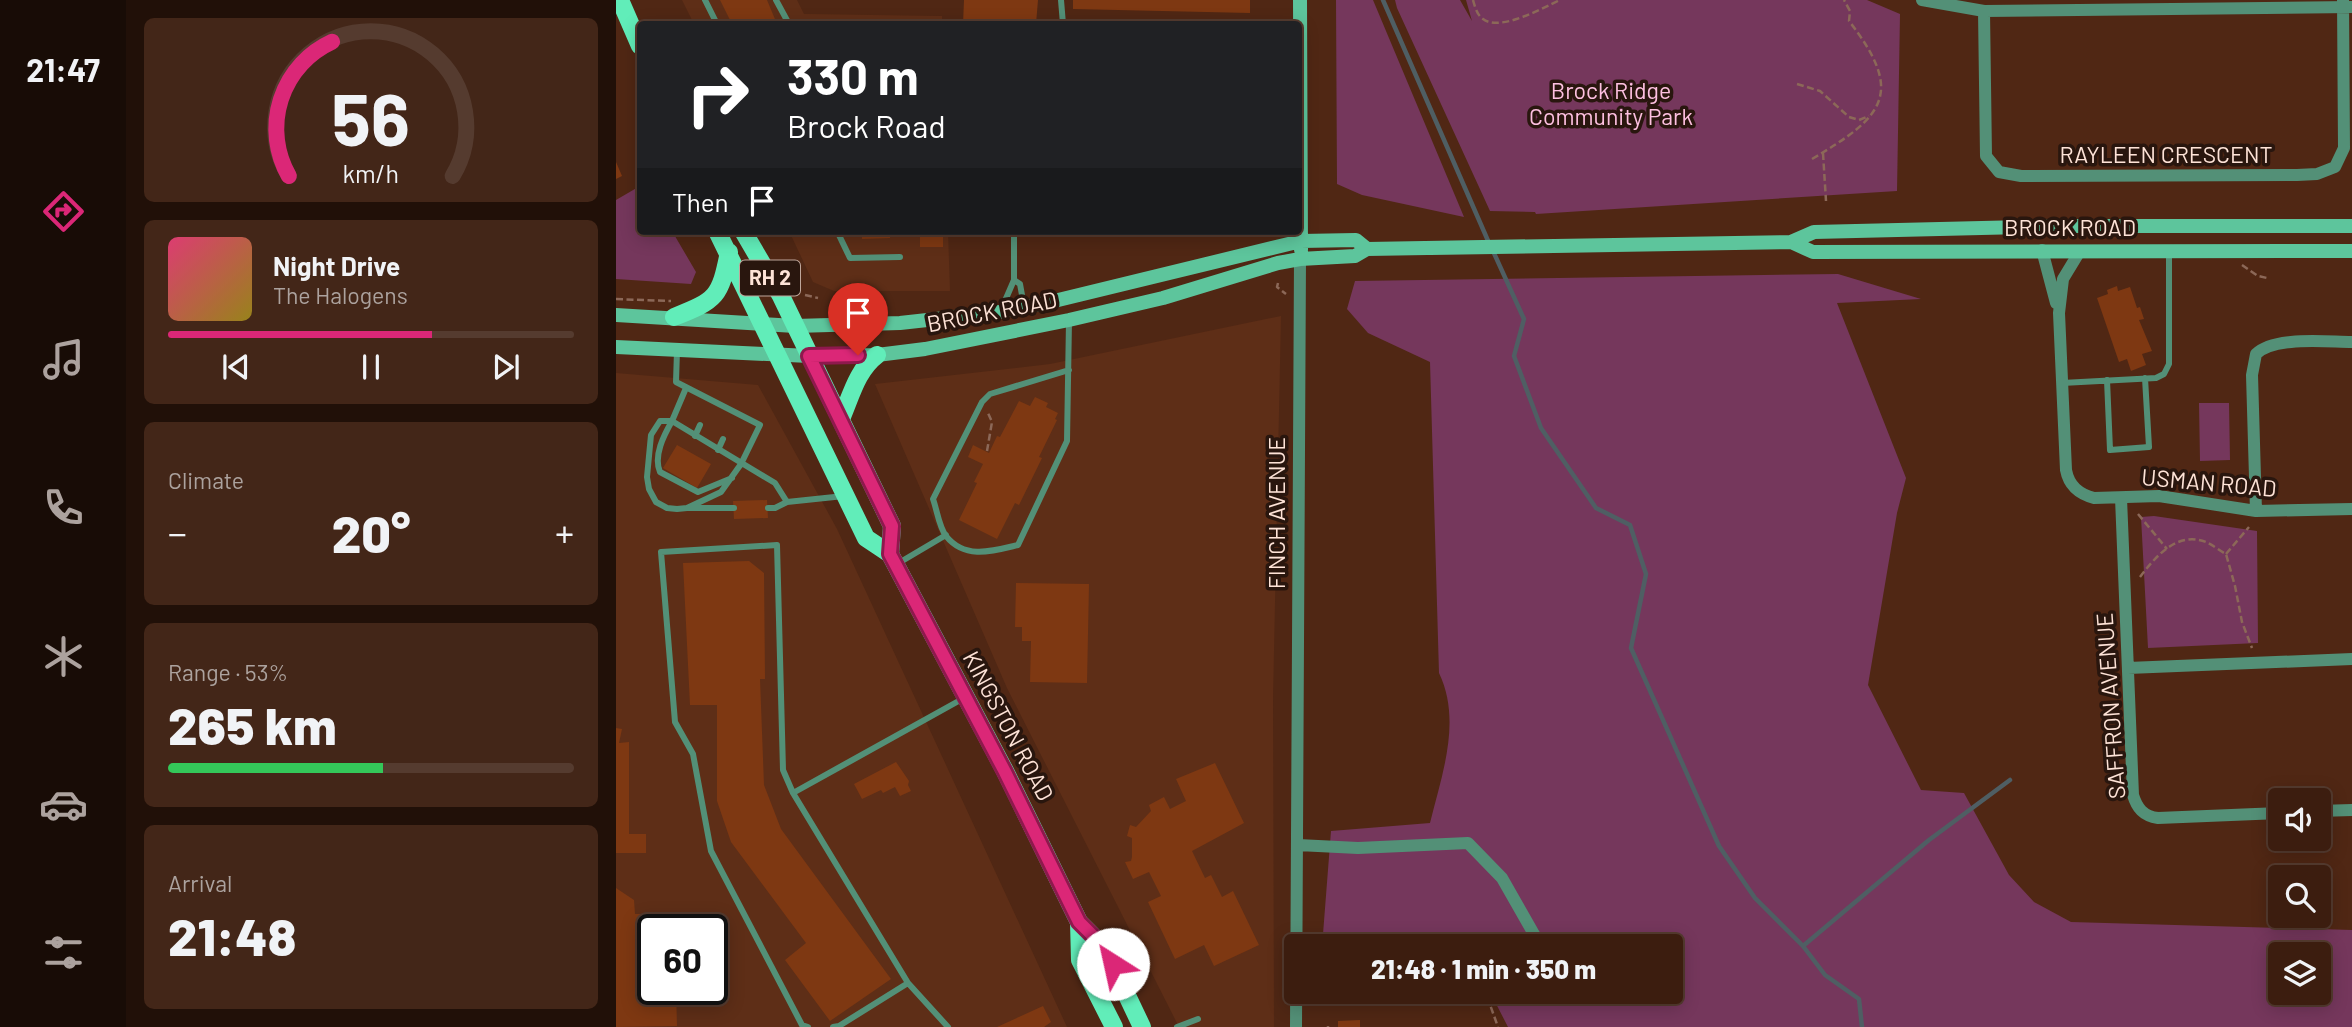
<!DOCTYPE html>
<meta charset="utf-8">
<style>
body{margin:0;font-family:Barlow,sans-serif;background:#432618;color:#f1f3f6;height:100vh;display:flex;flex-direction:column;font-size:26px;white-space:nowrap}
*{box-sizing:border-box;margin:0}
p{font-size:23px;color:#aca29e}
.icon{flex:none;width:38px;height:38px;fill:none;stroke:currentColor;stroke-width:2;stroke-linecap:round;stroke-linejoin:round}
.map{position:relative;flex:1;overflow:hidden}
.drawer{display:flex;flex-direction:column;gap:18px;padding:18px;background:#211008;width:490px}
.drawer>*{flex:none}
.banner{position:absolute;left:21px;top:21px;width:665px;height:214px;border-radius:7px;box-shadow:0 4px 18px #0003,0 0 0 2px #553b2f;background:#202124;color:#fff;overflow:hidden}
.tools{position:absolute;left:1652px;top:788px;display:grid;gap:14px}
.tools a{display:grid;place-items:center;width:63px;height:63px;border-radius:7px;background:#3c1d0f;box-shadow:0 4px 18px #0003,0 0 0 2px #553b2f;font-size:35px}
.speed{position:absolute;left:21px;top:914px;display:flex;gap:14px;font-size:35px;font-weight:700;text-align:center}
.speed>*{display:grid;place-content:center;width:91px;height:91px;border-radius:50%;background:#3c1d0f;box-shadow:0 4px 18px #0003,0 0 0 2px #553b2f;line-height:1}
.speed .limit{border:4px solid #111;border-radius:10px;background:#fff;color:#111}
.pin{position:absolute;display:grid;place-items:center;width:60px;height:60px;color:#fff;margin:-72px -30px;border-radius:50% 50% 50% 0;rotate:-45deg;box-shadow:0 0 7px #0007}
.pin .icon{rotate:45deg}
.me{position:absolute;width:77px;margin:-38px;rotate:325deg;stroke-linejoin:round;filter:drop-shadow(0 0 5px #0008)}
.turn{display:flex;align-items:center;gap:24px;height:147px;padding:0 35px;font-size:32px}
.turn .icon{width:91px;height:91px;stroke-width:2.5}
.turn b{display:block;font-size:49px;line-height:60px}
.then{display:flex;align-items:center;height:66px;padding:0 35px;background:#0003;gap:14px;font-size:26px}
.big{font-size:52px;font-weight:800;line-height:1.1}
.drawer .widget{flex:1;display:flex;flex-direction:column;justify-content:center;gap:10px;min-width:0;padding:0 24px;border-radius:10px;background:#432618}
.drawer .dial{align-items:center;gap:0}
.dial svg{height:182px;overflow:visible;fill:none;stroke:#553b2f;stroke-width:7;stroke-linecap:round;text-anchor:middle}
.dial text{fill:#f1f3f6;stroke:none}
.song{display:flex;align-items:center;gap:21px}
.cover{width:84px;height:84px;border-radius:10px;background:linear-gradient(135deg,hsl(340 70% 55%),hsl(50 70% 35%))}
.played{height:7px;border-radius:4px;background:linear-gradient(90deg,#db2777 65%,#553b2f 65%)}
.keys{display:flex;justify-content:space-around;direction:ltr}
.heat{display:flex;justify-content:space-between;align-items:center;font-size:38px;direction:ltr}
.charge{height:10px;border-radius:5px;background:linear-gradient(90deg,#34c759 53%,#553b2f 0)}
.trip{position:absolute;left:668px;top:934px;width:399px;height:70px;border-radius:7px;background:#3c1d0f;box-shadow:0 4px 18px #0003,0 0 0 2px #553b2f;font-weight:800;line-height:70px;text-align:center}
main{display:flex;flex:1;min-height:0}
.tab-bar{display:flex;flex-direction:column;width:126px;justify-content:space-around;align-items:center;background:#180c06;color:#aca29e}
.tab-bar .icon{width:49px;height:49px}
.tab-bar .on{color:#db2777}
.tab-bar b{font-size:32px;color:#f1f3f6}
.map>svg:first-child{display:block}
.built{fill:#5e2e17;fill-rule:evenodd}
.green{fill:#75375c;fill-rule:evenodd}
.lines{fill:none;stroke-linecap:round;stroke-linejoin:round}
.stream{stroke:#4f5e63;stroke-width:4.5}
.building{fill:#7e3812}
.path{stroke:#8c6858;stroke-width:2.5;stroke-dasharray:7 3.5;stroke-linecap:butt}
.lane{stroke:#539077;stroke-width:6}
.street{stroke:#539077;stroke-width:12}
.secondary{stroke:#5dc59c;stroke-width:14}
.primary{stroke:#61edb9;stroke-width:18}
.route-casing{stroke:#8e194d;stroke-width:18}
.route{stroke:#db2777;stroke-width:12}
.labels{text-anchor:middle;stroke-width:7;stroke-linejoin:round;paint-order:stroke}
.shield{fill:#29160e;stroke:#bea69b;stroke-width:2}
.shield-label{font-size:21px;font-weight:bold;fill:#fee3d7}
.park-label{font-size:23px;fill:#fec0e1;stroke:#29160e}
.street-label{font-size:23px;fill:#fee3d7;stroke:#29160e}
</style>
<main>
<nav class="tab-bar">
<b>21:47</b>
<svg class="icon on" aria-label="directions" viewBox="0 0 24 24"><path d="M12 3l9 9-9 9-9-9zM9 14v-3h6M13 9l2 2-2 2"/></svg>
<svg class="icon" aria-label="music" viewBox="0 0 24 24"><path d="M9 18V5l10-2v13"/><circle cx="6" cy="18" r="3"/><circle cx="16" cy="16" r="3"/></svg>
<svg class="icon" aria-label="phone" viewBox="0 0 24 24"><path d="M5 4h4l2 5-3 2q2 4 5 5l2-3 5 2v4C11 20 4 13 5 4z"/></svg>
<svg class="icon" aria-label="climate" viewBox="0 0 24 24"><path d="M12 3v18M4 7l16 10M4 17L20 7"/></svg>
<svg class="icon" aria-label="car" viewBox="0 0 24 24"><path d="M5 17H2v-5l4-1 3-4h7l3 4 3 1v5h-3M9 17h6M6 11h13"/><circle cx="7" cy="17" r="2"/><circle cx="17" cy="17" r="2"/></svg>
<svg class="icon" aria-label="filters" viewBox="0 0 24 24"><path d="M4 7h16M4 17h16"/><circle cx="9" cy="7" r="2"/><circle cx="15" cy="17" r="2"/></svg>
</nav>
<section class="drawer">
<div class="widget dial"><svg viewBox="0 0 100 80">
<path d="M14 69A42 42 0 1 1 86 69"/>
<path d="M14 69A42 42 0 0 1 33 10" stroke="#db2777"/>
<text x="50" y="56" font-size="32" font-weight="700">56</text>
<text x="50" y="72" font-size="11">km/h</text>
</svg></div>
<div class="widget">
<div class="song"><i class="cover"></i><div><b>Night Drive</b><p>The Halogens</p></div></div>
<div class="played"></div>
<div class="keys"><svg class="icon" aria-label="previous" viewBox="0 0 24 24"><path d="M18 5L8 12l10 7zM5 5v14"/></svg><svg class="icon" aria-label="pause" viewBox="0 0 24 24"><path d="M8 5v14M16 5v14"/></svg><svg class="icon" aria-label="next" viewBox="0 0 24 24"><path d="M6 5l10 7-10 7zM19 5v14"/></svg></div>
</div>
<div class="widget"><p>Climate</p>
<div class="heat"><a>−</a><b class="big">20°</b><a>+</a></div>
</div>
<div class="widget"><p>Range · 53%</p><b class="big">265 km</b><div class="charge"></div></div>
<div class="widget"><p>Arrival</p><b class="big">21:48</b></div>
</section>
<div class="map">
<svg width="1736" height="1027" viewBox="0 0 1736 1027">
<rect width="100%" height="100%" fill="#502714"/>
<path class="built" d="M66,0H181L188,14L326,16V24H78Z
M173,231H332L334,291H218L197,282Z
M665,316L657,699L658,1027H563L391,688L259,384L434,364Z
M0,373L142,385L221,529L451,1027H0ZM37,929H96V989H37Z"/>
<path class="green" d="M720,0H757L848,217L746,195L721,184Z
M779,0H844L856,21L850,0H1251L1284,14L1281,191L920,214L919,212L874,211L781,8Z
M24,186V231H56L80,272L75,284L0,279V200Z
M1222,274L1305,299L1221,303L1290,478L1281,513L1252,685L1305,790L1348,793L1393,875L1418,902L1455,922L1736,930V1027H892L874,992H1055V947H706L715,831L814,823C826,774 846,721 823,673L814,362L752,333L731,309L739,281ZM1664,954H1703V992H1664Z
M1583,403H1613L1614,460L1584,461Z
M1538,516L1641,531L1642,643L1532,648L1525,517Z"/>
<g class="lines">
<path class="stream" d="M767,0L873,243
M877,251L908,319L898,356L925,428L980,508L1014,525L1030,574L1015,648L1103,846L1139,898L1187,946L1209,975L1243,999L1246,1027
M1187,946L1313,840L1394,780"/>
</g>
<path class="building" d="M104,0H151L161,24H116Z
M348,0H422L420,24H347Z
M457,0H634V13L457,9Z
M0,162L6,176L0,179Z
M246,231H274V238L246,239Z
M304,231H327V247H304Z
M1501,286L1502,291L1514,287L1521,308L1524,307L1528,319L1523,320L1536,351L1526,354L1530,365L1515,371L1511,359L1503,362L1481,298L1492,294L1491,290Z
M419,397L432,403L430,407L442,413L439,419L441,420L423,457L426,458L403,505L399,503L381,539L343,520L361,483L358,482L367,464L352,457L357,445L373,453L381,436L384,437L403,401L414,406Z
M61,445L95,464L81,488L47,468Z
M151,500L152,518L118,519L117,501Z
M133,561L148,573L149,679H144L148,785L165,829L275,979L214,1021L169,960L190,943L115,842L101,801V705H74L67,563Z
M400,583L473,584L471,683L414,682L415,641H406V627H399Z
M0,728L6,729L3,743L13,742V834H30V853H0Z
M280,762L293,781L292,785L295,791L284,796L279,787L267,793L265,790L246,799L238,784Z
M599,763L628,823L576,851L589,878L595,875L606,897L617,891L643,945L598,966L588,945L559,959L532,902L545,896L533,872L517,879L509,862L515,861L516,857V838L511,836L514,825L520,827L535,811L533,805L548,797L554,809L570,801L560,779Z
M0,888L18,900L19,914H42V929H37V989H60L61,1026L0,1027Z
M427,1006L435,1022L428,1027H381Z
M744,1020V1027H722V1021Z"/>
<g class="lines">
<path class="path" d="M857,0C859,7 861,15 867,19C884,32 927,8 944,0
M1181,84L1204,91L1233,117L1243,120L1253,116
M1207,153L1210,201
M1196,159C1267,117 1290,94 1233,21L1234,11L1228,0
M1626,265L1642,276L1651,278
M662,283L661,287L670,294
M189,295L202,298
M0,299L55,301
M371,451L376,422L372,413
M1522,514L1551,549
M1610,554L1633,527
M1524,577C1540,556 1561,531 1590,542C1597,545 1604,551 1610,554L1619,586L1626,622L1636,648
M692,997L865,996L872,999L882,1027
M712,1026V1027"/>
<path class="lane" d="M89,0L101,24
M160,0L173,24
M445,0L447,24
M221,231L234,258L284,257
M398,280L404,284L408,306
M385,310L398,280V231
M61,351L60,382L144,425L125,464L105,492L71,508L61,509L51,508L40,502L33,489L31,477L35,435L44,421H56C48,435 37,456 44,472L82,492L116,478
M453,370L374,394L366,402L317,499C321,510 323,527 330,536C349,560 377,551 402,545L451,441L453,321
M1491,380L1494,450L1533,447L1529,378
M1446,383L1540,378L1548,374L1553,364V253
M70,388L56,421L159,483L171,502L228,496
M79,436L84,425
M102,450L107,439
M73,508H118
M152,508H159L171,502
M281,564L330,535
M177,793L348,698
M192,1027L186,1025L95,851L77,754L59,722L45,552L161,545L167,770L177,793L292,983L332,1027
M217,1027L223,1026L292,983
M561,1027L582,1019"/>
<path class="street" d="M1306,0L1368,11L1736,7
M1368,11L1370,156L1383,172L1405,176L1681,175L1701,174L1719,167L1728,148L1727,0
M1426,250L1440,303
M1464,251L1447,279L1443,313L1450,470C1453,486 1463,494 1478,498L1543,496L1640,511L1736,509
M1505,498L1517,795C1521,808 1527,816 1542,818L1664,813
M1640,511L1636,375L1640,354C1658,336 1710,342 1736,342
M1512,668L1736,659
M1703,811L1736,810
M682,845L742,848L852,843L886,878L919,936
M680,1027L684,259"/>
<path class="secondary" d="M684,0L685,250
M1175,242L1197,252L1736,251
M0,315L179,326L284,323L384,312L434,302L685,241L740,240L751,249
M0,347L193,356L261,355L309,349L453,320L547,298L662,263L684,259L739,256L751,249L1175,242L1198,232L1454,226H1736"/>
<path class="primary" d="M4,0L24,46
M101,231L250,538L274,554L389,771L463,922L488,947L526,1027
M127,231L165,296L276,526L274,554
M58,317C101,300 104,297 113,252
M225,419C235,396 241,370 261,355
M463,922L464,960L498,1027"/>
</g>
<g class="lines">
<defs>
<path id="route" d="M242,355L193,356L276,526L274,554L389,772L463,922L488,947L497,964"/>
</defs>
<use href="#route" class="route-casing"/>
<use href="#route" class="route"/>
</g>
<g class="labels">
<rect class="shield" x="124" y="260.5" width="60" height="35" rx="5"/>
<g class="shield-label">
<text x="154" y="285">RH 2</text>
</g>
<g class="park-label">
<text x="995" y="99">Brock Ridge<tspan x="995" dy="26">Community Park</tspan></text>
</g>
<g class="street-label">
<text x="1550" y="163">RAYLEEN CRESCENT</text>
<text x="1454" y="236">BROCK ROAD</text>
<text transform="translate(376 312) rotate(-11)" y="8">BROCK ROAD</text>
<text transform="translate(1593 483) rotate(5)" y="8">USMAN ROAD</text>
<text transform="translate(661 513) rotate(-90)" y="8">FINCH AVENUE</text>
<text transform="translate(1495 706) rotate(-94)" y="8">SAFFRON AVENUE</text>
<text transform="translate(392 726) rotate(62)" y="8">KINGSTON ROAD</text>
</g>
</g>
</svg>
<div class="tools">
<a><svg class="icon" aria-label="sound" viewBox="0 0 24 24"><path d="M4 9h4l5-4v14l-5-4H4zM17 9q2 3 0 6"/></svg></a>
<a><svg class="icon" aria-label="search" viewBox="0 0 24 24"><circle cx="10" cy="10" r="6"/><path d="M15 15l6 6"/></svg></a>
<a><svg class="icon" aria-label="layers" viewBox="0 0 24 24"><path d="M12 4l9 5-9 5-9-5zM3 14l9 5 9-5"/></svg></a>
</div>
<div class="speed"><div class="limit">60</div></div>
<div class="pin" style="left:242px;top:355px;background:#d93025"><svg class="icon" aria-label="arrive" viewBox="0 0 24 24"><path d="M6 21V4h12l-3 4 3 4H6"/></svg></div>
<svg class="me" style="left:497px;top:964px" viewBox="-20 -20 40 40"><circle r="19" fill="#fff"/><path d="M0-13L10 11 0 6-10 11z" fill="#db2777"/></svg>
<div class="trip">21:48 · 1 min · 350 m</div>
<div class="banner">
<div class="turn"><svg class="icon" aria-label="right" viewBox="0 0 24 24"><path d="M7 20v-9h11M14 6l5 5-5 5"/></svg><div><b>330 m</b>Brock Road</div></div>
<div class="then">Then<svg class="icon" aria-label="arrive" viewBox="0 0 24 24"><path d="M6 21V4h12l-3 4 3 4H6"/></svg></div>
</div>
</div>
</main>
